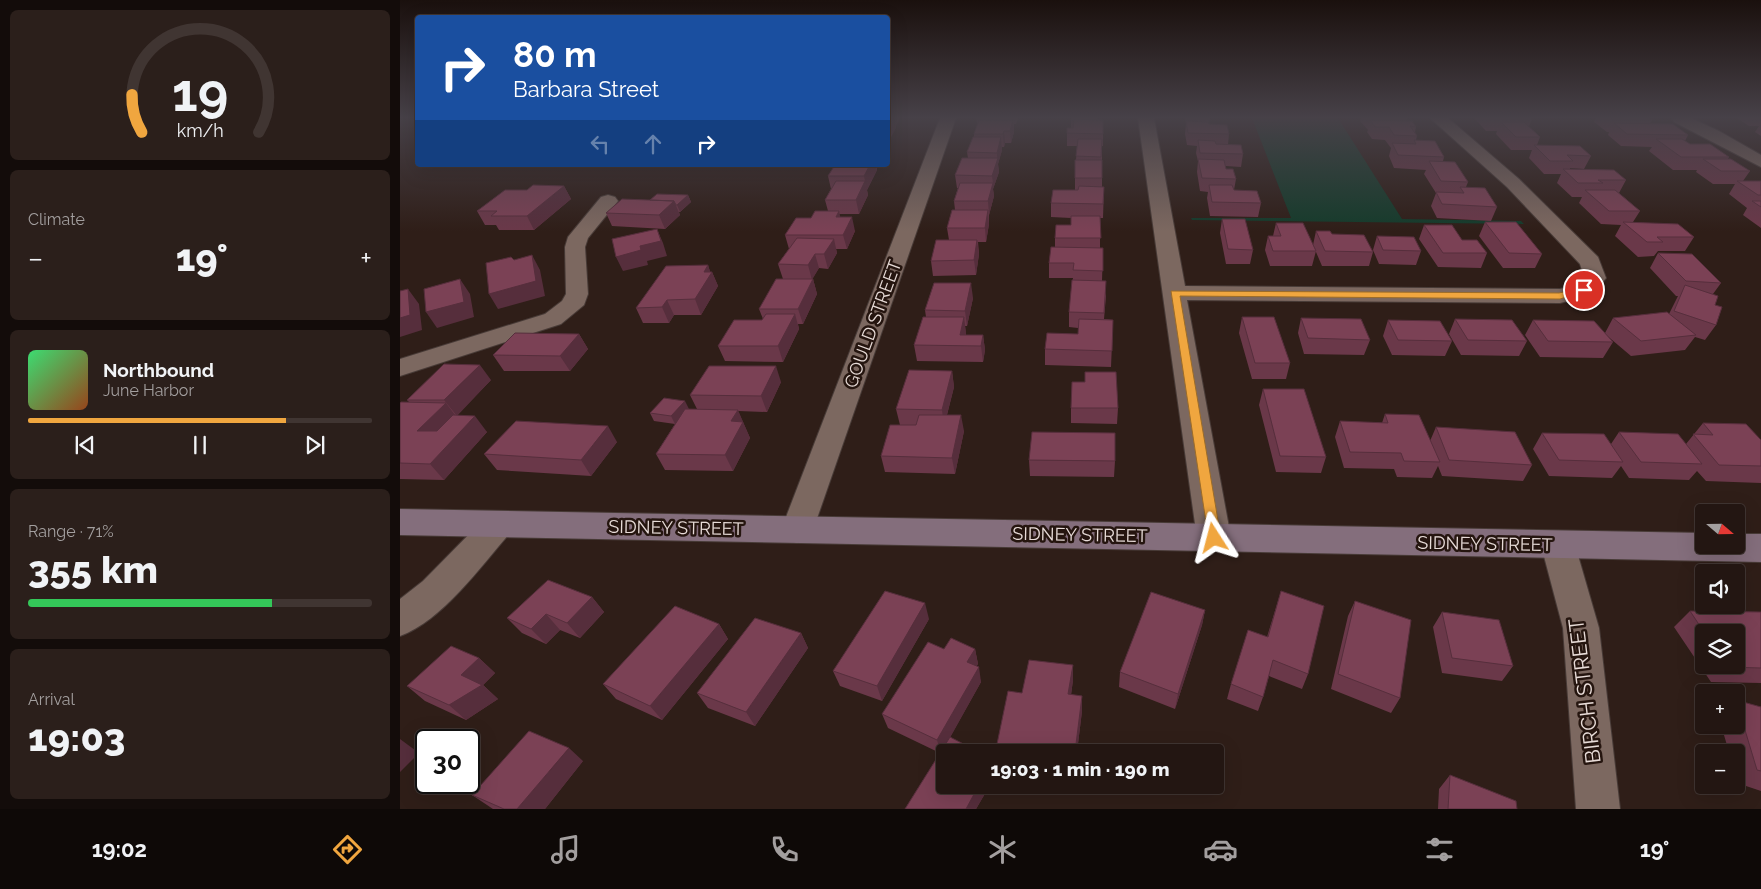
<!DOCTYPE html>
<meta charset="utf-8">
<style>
body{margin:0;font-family:Raleway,sans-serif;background:#2b1f1b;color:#f1f3f6;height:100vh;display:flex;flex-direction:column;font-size:19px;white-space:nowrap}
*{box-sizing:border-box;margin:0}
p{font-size:16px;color:#a39f9f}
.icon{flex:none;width:28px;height:28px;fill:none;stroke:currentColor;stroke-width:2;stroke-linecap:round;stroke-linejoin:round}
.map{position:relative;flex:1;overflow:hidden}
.side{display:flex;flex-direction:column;gap:10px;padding:10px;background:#130c0a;width:400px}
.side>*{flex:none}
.guide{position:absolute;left:15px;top:15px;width:475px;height:152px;border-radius:5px;box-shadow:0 5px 20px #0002,0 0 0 1px #403532;background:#1a4fa0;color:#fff;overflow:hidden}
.needle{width:32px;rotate:110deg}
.controls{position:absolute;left:1295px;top:504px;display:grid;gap:10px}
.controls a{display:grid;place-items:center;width:50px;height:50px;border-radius:5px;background:#231612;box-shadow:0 5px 20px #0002,0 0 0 1px #403532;font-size:25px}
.speed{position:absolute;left:15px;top:729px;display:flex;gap:10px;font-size:25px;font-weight:700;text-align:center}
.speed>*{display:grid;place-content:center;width:65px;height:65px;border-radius:50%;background:#231612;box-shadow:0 5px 20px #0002,0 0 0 1px #403532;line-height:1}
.speed .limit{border:2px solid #111;border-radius:8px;background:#fff;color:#111}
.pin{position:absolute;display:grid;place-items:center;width:42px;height:42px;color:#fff;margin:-21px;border:2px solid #fff;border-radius:50%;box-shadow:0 1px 5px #0007}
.me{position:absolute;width:55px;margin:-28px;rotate:351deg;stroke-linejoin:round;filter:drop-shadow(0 0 4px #0008)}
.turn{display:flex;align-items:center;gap:18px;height:105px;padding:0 15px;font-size:22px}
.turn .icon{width:65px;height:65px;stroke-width:2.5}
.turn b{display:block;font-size:35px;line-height:42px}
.lanes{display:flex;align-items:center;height:48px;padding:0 15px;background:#0003;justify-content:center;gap:25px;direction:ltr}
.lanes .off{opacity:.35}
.big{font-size:38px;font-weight:800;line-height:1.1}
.side .tile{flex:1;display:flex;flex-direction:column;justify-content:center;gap:8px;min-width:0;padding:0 18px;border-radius:8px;background:#2b1f1b}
.side .dial{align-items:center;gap:0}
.dial svg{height:130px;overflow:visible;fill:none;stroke:#403532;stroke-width:7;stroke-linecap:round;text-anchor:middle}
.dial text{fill:#f1f3f6;stroke:none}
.song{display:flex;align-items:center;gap:15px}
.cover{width:60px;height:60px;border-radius:8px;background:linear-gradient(135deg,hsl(140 70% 55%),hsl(20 70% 35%))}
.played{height:5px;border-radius:2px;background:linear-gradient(90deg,#f0a63f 75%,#403532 75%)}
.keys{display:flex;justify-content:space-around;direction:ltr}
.heat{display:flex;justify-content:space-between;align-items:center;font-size:28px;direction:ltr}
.charge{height:8px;border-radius:4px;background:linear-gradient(90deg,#34c759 71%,#403532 0)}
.trip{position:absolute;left:536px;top:744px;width:288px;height:50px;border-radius:5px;background:#231612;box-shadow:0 5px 20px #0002,0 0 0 1px #403532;font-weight:800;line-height:50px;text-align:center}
.menu{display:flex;height:80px;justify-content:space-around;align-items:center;background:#0e0907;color:#a39f9f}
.menu .icon{width:35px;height:35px}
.menu .selected{color:#f0a63f}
.menu b{font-size:22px;color:#f1f3f6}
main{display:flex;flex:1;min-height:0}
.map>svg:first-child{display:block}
.green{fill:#153b2b}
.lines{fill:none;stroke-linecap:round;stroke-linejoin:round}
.street-casing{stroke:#483b37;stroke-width:2}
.secondary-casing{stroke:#483b37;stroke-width:2}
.street{fill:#7c6860;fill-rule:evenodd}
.secondary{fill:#846e7c;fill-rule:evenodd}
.wall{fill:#6a3849;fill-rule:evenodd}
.shaded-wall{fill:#562e3c}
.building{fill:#7b4155;stroke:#562e3c}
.route{fill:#f0a63f;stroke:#9c6c29}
.labels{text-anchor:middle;stroke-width:5;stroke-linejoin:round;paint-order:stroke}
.street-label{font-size:18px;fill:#e8dcd8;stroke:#25150f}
.near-street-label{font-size:21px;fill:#e8dcd8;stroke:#25150f}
</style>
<main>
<section class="side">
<div class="tile dial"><svg viewBox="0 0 100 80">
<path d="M14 69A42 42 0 1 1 86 69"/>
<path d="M14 69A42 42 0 0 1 8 46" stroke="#f0a63f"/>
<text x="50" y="56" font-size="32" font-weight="700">19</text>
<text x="50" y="72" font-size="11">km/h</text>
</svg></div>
<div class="tile"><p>Climate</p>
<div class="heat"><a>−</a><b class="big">19°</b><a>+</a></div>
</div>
<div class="tile">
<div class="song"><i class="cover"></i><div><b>Northbound</b><p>June Harbor</p></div></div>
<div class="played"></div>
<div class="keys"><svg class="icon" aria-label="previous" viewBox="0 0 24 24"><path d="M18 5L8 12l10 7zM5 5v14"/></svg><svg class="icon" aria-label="pause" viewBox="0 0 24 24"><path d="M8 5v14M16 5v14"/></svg><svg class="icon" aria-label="next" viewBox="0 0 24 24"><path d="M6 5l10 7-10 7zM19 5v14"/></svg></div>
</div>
<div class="tile"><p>Range · 71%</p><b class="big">355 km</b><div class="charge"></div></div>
<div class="tile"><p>Arrival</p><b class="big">19:03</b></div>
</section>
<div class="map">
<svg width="1361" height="809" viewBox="0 0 1361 809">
<rect width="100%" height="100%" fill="#2f1e18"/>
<path class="green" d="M852,118H938L1002,219L1121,221L1124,224L792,220L791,218H891Z"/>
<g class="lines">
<defs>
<path id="street" d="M540,118H556L413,530L409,539L397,543L385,539L381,530Z
M738,118H754L785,286L1160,289L1176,285L1184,277L1180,264L1107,187L1030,118H1048L1119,179L1198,257L1206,278L1192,295L1160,303L787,300L831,538L826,547L814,551L802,547L797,538Z
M1291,118L1319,131L1361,155V167L1274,122L1272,119Z
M208,195L215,197L218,201L188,238L185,247L188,294L184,305L161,324L0,376V359L145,314L162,301L166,294L165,247L168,237L201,197Z
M99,511L110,515L115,524L110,533C81,566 42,621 0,636V599L23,581L88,515Z
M1158,531L1170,535L1175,545L1199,628L1220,809H1176L1163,628L1141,545L1146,535Z"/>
<path id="secondary" d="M0,509L1304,533V545H1336V534H1361V562L0,535Z"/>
</defs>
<use href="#street" class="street-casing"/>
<use href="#secondary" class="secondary-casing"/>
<use href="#street" class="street"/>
<use href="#secondary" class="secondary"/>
</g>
<path class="wall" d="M576,118H618L616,124H614V132L611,143H605L604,147H602V150L598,164L599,172L593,189L594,196L589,215V224L586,242H578L579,254L576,275L533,276L531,261L549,240L547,228L555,210L554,201L558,188H557L555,175L568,158L567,152L574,137V134L578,123H577Z
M671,118H697L696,120H703V146H702V187H704L703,218H700V248H703L702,281L706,296L704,319L713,320L711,367L645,365V349L678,334V328L669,327V312L673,278H649V263L655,247V238L671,225V218L651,217V203L675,190V160H676L677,146H667V133L671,128Z
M785,118H810L809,124L829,134L828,145L843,154L841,167L826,166V169L836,179L834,190L861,203L858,217L810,216L807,198L808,192L800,191L797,172L798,161L796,153L797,146L787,145L785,134L786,123Z
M961,118H1007L1006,121L1016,127L1015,132L1017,136L1016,140L1044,157L1043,161L1068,182L1066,187L1097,207L1091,221L1037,218L1031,206L1036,193L1024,174L1026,170L994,168L989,156L991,148L985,140L972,139L967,132L968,130L960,121Z
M1075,118H1132L1129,127L1140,137L1137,145L1191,156L1184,169L1170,168V169L1226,180L1219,193L1240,211L1233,222L1294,237L1285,251H1258L1254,256L1238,257L1215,236L1221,225L1201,224L1179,203L1182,197H1172L1157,183L1161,174H1144L1129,158L1132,150H1111L1096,134L1097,131H1086L1075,119Z
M1196,118H1249L1252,120L1250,124L1288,135L1285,141L1290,144L1329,157L1328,159L1350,171L1343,181H1361V228L1343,215L1347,208L1329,194L1335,184H1313L1296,172L1297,170H1273L1249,151L1252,147L1221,146L1208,135L1209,132H1207L1194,122Z
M1337,118H1361V136L1355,132L1359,126H1349Z
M435,165H482L480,168H477V170L467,190L468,195L459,214H439L440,217L455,231L447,249H436L437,253L428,269L419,268L412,279H413L417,294L403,324H398L399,329L383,362L325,361L318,346L362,320L363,319L359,309L396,279H383L378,264L389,249L385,235L411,218L428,211L425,200L431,189L428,176Z
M164,186L171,199L134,230H99L96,225H85L77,211L127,190Z
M288,195L291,202L280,212H279L280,215L265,229L212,226L206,213L250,200Z
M822,219L853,250L850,264H826L820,233Z
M1085,222L1142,254L1135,268H1103L1079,236Z
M876,223L916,251L912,266H870L865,250L868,236H873Z
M1024,225L1062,240L1087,253L1081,268L1038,267L1019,239Z
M916,231L932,234L973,252L969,266H922L913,245Z
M977,236L1021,251L1016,265L979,264L973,250Z
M1258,253L1321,283L1313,294L1315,305L1316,325L1305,340L1295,337L1285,350L1231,356L1205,334L1213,342L1203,358L1140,357L1125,335L1133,320L1205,333L1213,318L1269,314L1278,296H1276L1250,268Z
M308,265L310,272H312L318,286L301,315H274L269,323H243L236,308Z
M573,298L567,326H565L566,335H583L585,350L583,362L517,361L514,345L526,317L525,310Z
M842,317L890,363L886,379H852L839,333Z
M901,318L970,340L964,355L904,354L898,333Z
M1055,319L1127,341L1119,356L1061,355L1049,334Z
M988,320L1052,341L1045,356L992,355L983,336Z
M179,334L188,349L170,371H104L93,355Z
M552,371L554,387L547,415L564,431L555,474L485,472L481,456L500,425L496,409Z
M91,380L57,415L87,432L44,480L0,479V403L9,402L7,400Z
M381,382L367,412L338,411L350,438L333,471L265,470L256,454L275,424L254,421L250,413L289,409H297L290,395Z
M863,389L926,457L921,473L876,472L859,405Z
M671,408H718L717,424L671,423Z
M985,414L1030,441L1036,427L1132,465L1123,481L1042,476L1038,466L1032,478L997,477L994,469L944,468L935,437L940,421L982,423Z
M1303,423L1361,440V483L1306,481L1297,471L1289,480L1229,478L1221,466L1212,478L1149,476L1133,449L1142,433L1211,444L1219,432L1286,444Z
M217,442L191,476L97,470L84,454Z
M629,460L715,461L714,477L630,476Z
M881,591L908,674L902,689L869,676L863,697L858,711L827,699L831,684L867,637Z
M192,597L204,612L180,638L160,630L146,644L122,633L107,618Z
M955,601L1000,698L991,713L931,689L948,616Z
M805,610L802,625L775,709L719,687L720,672Z
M1290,611L1361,612V683L1311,682L1274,627ZM1304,632L1336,665H1304Z
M1042,612L1113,666L1102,681L1042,673L1033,627Z
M529,619L482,701L440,686L433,671Z
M319,624L328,639L262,720L216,699L203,684Z
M401,633L408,648L355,726L308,708L297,693Z
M544,649H575L578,664L576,666L581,682L550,737L545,785H590L576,809H505L540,753L488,728L482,714Z
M79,658L95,673L83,685L98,699L66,720L25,701L7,686Z
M673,680L671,695L682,696V711L677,752H598L597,744L622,693Z
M1336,700L1361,707V791L1337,783L1336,780V752H1329L1321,725H1336Z
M183,761L145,809H93L72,795Z
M1050,775L1117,809H1038L1039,789Z"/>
<path class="shaded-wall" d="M493,118H500L496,126V128L488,143V128Z
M613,120L614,132L611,143L610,131Z
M604,131L605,143L604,147L603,134Z
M601,137L602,150L598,164L599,172L593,189L594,196L589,215L588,201L593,183L592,176L597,160V153Z
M470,165H476L477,170L467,190L464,176Z
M465,181L468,195L459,214L456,200Z
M164,186L171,199L134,230L127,216Z
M288,195L291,202L280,212L277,205Z
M274,201L280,215L265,229L259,215Z
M588,210L589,224L586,242L585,228Z
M439,211L442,225L436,217Z
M452,217L455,231L447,249L443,235Z
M257,229L263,243L267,256L247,261L248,265L223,271L216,257L240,246Z
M434,239L437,253L428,269L424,254Z
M577,240L579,254L576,275L574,260Z
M415,254L419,268L412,280L408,265Z
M132,255L140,270L145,296L98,309L89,294Z
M308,265L311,274L312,272L318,286L301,315L295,299L304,272Z
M60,279L70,294L74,317L37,328L26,312Z
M413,279L417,294L403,324L398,309Z
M571,283L573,298L567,326L565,311Z
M8,289L19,304L22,330L0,337V318Z
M267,300L274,315L269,323L262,307Z
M395,314L399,329L383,362L378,346Z
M564,317L566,333L563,346L560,335Z
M179,334L188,349L170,371L160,356Z
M583,335L585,350L583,362L581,346Z
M80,365L91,380L57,416L44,400Z
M376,366L381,382L367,412L361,396Z
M552,371L554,387L544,426L542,410Z
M285,401L289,409L275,424L271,416Z
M46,403L58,419L30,447L17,431Z
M338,410L350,438L333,471L325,455L331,421Z
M561,415L564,431L555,474L552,458Z
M75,416L87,432L44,480L30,464Z
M208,426L217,442L191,476L181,460Z
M192,597L204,612L180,638L167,623Z
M525,603L529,619L482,701L477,686Z
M805,610L802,625L775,709L778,694Z
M146,614L160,630L146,644L131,629Z
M319,624L328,639L262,720L250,706Z
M401,633L408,648L355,726L346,712Z
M575,649L578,664L570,677L567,662Z
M79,658L95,673L83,685L98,699L66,720L49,705L61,675Z
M673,665V680L669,709L668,694Z
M579,667L581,682L541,754L537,740Z
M682,696V711L677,752H675Z
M0,739L19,753L0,772Z
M169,748L183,761L145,809H117Z
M579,785H590L576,809H566Z"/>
<path class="building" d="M488,118H493L488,128Z
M1211,118H1249L1252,120H1213Z
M674,119L703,120V134L667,133V128H673Z
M579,120H613L610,131H604L603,134H574Z
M970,120L1012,121L1016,127L1010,126L1017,136L994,135L989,127H975Z
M786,121L808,122L809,124L827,125L829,134L788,133Z
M1101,122H1124L1140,137H1116Z
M1214,123L1273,124L1288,135L1227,134Z
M573,137H601L597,153L567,152Z
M678,139H702L701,157L676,156Z
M1256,139H1282L1290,144H1310L1329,157H1281Z
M798,140L815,141L816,144L841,145L843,154L800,153Z
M1014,140L1035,141L1044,157L998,155L992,143L1016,144Z
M1134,145L1180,146L1191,156L1167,155L1173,161H1150Z
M562,158H598L592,176L555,175Z
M798,159L824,160L826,169H833L836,179L802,178Z
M1303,159H1331L1350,171H1321Z
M675,160H702V178H675Z
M1029,161L1055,162L1068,182L1041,181Z
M435,165H470L464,176H428Z
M1163,169L1214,170L1226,180H1198L1203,183H1178Z
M436,181H465L456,200H425Z
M1337,181H1361V195H1358Z
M560,183H593L588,201H554Z
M133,185L164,186L127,216H91L97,211H77L105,190H127Z
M809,185H832L834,190L857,191L861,203L812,202Z
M679,186L704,187L703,204L651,203L653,190H678Z
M1060,187L1085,188L1097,207L1042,204L1036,192L1064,193Z
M1185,190H1215L1240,211H1209Z
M257,194L288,195L277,205H276L274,201L250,200Z
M222,199L274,201L259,215L206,213Z
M1352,201H1361V207Z
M552,210H588L585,228H547Z
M415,211H439L436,217H452L443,235H385L396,218H411Z
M671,216H700L701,238H655L656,225H671Z
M822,219H845L853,250L828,249Z
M1085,222H1116L1142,254L1109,253Z
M1223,222L1278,224L1294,237H1257L1263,242H1247Z
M876,223H903L916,251H873L868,236H881Z
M1024,225H1052L1062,240H1077L1087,253H1043Z
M257,229L261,241L240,246L241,250L216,257L212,239Z
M916,231H930L932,234L964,235L973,252L925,251Z
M977,236L1014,237L1021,251L983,250Z
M397,238L434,239L424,254H415L408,265L378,264Z
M536,240H577L574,260L531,261Z
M651,247L703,248V271L673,270L674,263H649Z
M1258,253L1292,254L1321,283L1286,281Z
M132,255L136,281L89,294L86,263L111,257L114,260Z
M308,265L304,272H312L295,299L267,300L262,307L236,308L266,266Z
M60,279L64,302L26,312L24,289Z
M376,279H413L398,309H359Z
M672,280L706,281L704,313L669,312Z
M534,283H571L565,311L525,310Z
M1285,285L1318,296L1315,305L1322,307L1316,325L1274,311Z
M8,289L10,315L0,318V291Z
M1267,312L1296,335L1241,341L1213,318Z
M366,314H395L378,346H318L334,320H362Z
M523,317H564L560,335H583L581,346L514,345Z
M842,317H874L890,363H855Z
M901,318L961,319L970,340L908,338Z
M679,319L713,320L712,351L645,349L647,333L678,334Z
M1055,319L1112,320L1127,341L1068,340Z
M988,320L1040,321L1052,341L998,340Z
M1133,320L1194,321L1213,342L1148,341Z
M115,333L179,334L160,356L93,355Z
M44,364L80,365L44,400H7Z
M309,366H376L361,396L290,395Z
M509,370L552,371L542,410L496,409Z
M685,372H716L718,408H671L672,382H685Z
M863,389H904L926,457L880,456Z
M264,398L285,401L271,416L250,413Z
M1,402L46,403L17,431H37L53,415L75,416L30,464L0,463V403Z
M285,409L338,410L331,421L343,422L325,455L256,454Z
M985,414L1019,415L1040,462L1004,461L1001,453L950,452L940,421L988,423Z
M519,415H561L552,458L481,456L490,425H516Z
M116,421L208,426L181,460L84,454Z
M1303,423L1346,424L1361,440V466L1319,465L1293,434L1313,435Z
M1036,427L1115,432L1132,465L1049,460Z
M632,432L715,433V461L629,460Z
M1219,432L1278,434L1302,464L1241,462Z
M1142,433L1204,434L1223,462L1159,460Z
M148,580L192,597L167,623L146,614L131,629L107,618Z
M485,591L525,603L477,686L433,671Z
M881,591L924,606L908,674L873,660L863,697L831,684L848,630L868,637Z
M751,592L805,610L778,694L720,672Z
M955,601L1011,620L1000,698L938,674Z
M275,606L319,624L250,706L203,684Z
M1290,611L1361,612V668L1328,667L1326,665H1336V632H1304Z
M1042,612L1099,620L1113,666L1052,658Z
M355,618L401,633L346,712L297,693Z
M551,638L575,649L567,662L579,667L537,740L482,714L528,642L544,649Z
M51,646L79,658L61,675L82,685L49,705L7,686Z
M629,660L673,665L668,694L682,696L675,752H667L597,744L608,691L622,693Z
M1336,700L1361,707V771L1357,770Z
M129,731L169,748L117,809H104L72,795Z
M550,737L579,752H545V785H579L566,809H505Z
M1050,775L1116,801L1117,809H1048Z"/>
<linearGradient id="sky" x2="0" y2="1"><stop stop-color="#1a100d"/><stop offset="0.51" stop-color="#474148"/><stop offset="1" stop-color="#474148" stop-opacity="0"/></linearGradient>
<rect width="1361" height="231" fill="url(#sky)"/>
<path class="route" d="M1181,288L1189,290L1160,299L780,296L821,538L819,542H809L771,291L1159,293Z"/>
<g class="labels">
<g class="street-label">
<text transform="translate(473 324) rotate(-70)" y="6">GOULD STREET</text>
<text transform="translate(276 528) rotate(1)" y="6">SIDNEY STREET</text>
<text transform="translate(680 535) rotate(1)" y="6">SIDNEY STREET</text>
<text transform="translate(1085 544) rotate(1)" y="6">SIDNEY STREET</text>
</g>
<g class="near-street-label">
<text transform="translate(1185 691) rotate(-97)" y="7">BIRCH STREET</text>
</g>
</g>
</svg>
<div class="controls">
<a><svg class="needle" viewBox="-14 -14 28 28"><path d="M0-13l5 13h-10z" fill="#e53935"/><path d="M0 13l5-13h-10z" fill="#a39f9f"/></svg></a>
<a><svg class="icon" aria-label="sound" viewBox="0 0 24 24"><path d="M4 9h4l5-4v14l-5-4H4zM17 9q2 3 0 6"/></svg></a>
<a><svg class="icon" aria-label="layers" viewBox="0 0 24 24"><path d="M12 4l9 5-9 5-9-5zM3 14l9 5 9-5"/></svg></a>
<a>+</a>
<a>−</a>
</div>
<div class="speed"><div class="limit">30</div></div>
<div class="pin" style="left:1184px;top:290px;background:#d93025"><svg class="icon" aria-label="arrive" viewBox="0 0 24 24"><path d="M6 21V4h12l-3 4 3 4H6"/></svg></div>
<svg class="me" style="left:814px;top:538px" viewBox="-20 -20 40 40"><path d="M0-17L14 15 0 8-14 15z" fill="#f0a63f" stroke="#fff" stroke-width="4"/></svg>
<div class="trip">19:03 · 1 min · 190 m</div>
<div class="guide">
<div class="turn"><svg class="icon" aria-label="right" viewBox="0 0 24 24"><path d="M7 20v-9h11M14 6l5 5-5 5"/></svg><div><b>80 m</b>Barbara Street</div></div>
<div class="lanes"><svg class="icon off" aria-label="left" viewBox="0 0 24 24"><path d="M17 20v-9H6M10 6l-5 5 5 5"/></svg><svg class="icon off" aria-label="ahead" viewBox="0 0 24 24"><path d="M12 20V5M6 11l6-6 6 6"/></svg><svg class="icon" aria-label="right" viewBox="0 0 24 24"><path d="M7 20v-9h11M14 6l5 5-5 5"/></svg></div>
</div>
</div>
</main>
<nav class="menu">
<b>19:02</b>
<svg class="icon selected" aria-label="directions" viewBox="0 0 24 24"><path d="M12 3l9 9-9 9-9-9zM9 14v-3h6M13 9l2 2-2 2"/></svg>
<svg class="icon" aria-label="music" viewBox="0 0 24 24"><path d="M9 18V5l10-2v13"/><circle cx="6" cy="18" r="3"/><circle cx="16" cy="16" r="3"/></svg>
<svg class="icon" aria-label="phone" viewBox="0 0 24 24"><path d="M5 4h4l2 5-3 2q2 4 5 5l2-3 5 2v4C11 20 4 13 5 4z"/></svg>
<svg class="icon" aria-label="climate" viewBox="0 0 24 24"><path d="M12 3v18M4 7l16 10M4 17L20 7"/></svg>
<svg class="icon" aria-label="car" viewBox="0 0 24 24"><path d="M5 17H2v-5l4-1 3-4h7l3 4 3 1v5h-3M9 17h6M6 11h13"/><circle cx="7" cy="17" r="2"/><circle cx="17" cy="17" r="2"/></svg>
<svg class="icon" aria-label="filters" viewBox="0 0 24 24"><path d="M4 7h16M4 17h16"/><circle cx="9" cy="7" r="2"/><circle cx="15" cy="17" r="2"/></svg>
<b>19°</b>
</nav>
